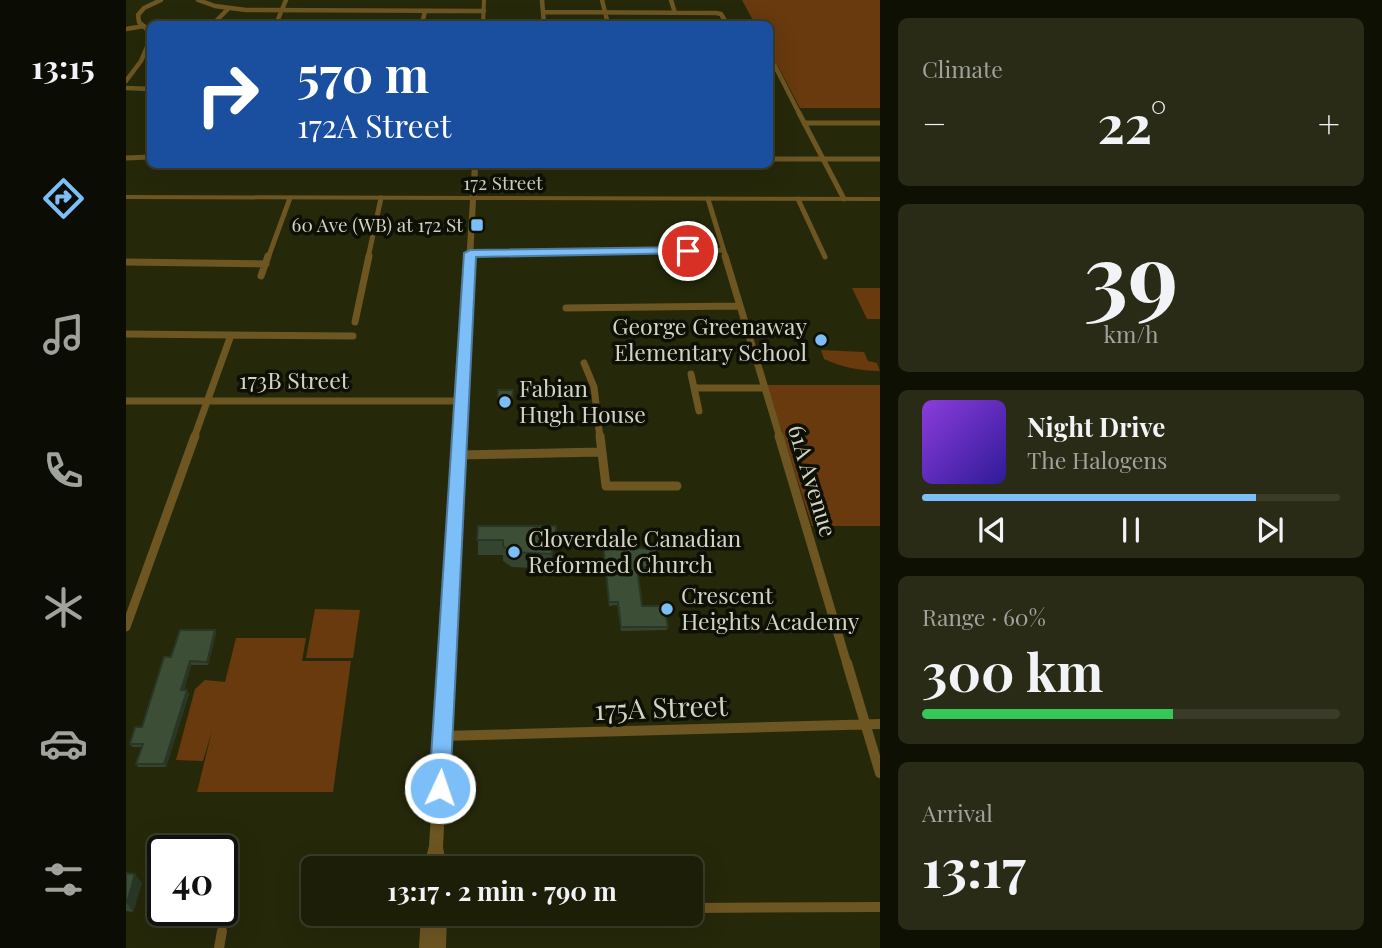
<!DOCTYPE html>
<meta charset="utf-8">
<style>
body{margin:0;font-family:"Playfair Display",serif;background:#292b16;color:#f1f3f6;height:100vh;display:flex;flex-direction:column;font-size:26px;white-space:nowrap}
*{box-sizing:border-box;margin:0}
p{font-size:23px;color:#a0a29c}
.icon{flex:none;width:38px;height:38px;fill:none;stroke:currentColor;stroke-width:2;stroke-linecap:round;stroke-linejoin:round}
.map{position:relative;flex:1;overflow:hidden}
.sheet{display:flex;flex-direction:column;gap:18px;padding:18px;background:#0f1004;width:502px}
.sheet>*{flex:none}
.banner{position:absolute;left:21px;top:21px;width:626px;height:147px;border-radius:10px;box-shadow:0 7px 28px #0002,0 0 0 2px #3a3c29;background:#1a4fa0;color:#fff;overflow:hidden}
.speed{position:absolute;left:21px;top:835px;display:flex;gap:14px;font-size:35px;font-weight:700;text-align:center}
.speed>*{display:grid;place-content:center;width:91px;height:91px;border-radius:50%;background:#1c1e08;box-shadow:0 7px 28px #0002,0 0 0 2px #3a3c29;line-height:1}
.speed .limit{border:4px solid #111;border-radius:10px;background:#fff;color:#111}
.pin{position:absolute;display:grid;place-items:center;width:60px;height:60px;color:#fff;margin:-30px;border:4px solid #fff;border-radius:50%;box-shadow:0 2px 7px #0007}
.me{position:absolute;width:77px;margin:-38px;rotate:3deg;stroke-linejoin:round;filter:drop-shadow(0 0 5px #0008)}
.turn{display:flex;align-items:center;gap:24px;height:147px;padding:0 35px;font-size:32px}
.turn .icon{width:91px;height:91px;stroke-width:2.5}
.turn b{display:block;font-size:49px;line-height:60px}
.big{font-size:52px;font-weight:700;line-height:1.1}
.sheet .widget{flex:1;display:flex;flex-direction:column;justify-content:center;gap:10px;min-width:0;padding:0 24px;border-radius:10px;background:#292b16}
.sheet .dial{align-items:center;gap:0}
.dial b{font-size:91px;line-height:1}
.song{display:flex;align-items:center;gap:21px}
.cover{width:84px;height:84px;border-radius:10px;background:linear-gradient(135deg,hsl(270 70% 55%),hsl(250 70% 35%))}
.played{height:7px;border-radius:4px;background:linear-gradient(90deg,#7bbef8 80%,#3a3c29 80%)}
.keys{display:flex;justify-content:space-around;direction:ltr}
.heat{display:flex;justify-content:space-between;align-items:center;font-size:38px;direction:ltr}
.charge{height:10px;border-radius:5px;background:linear-gradient(90deg,#34c759 60%,#3a3c29 0)}
.trip{position:absolute;left:175px;top:856px;width:402px;height:70px;border-radius:10px;background:#1c1e08;box-shadow:0 7px 28px #0002,0 0 0 2px #3a3c29;font-weight:700;line-height:70px;text-align:center}
main{display:flex;flex:1;min-height:0}
.dock{display:flex;flex-direction:column;width:126px;justify-content:space-around;align-items:center;background:#0b0c03;color:#a0a29c}
.dock .icon{width:49px;height:49px}
.dock .active{color:#7bbef8}
.dock b{font-size:32px;color:#f1f3f6}
.map>svg:first-child{display:block}
.green{fill:#683a0d}
.lines{fill:none;stroke-linecap:round;stroke-linejoin:round}
.minor-far4{stroke:#6d5621;stroke-width:4.5}
.minor-far3{stroke:#6d5621;stroke-width:5}
.minor-far2{stroke:#6d5621;stroke-width:7}
.minor-far1{stroke:#6d5621;stroke-width:9}
.minor{stroke:#6d5621;stroke-width:10}
.tertiary{fill:#6d5621;fill-rule:evenodd}
.wall{fill:#34442e}
.shaded-wall{fill:#2a3726}
.building{fill:#3c4f36;stroke:#2a3726;stroke-width:2}
.route{fill:#7bbef8;stroke:#507ca1;stroke-width:2}
.poi-dot{fill:#7bbef8;stroke:#0f1005;stroke-width:2.5}
.labels{text-anchor:middle;stroke-width:7;stroke-linejoin:round;paint-order:stroke}
.far-street-label{font-size:19px;fill:#d2d4c3;stroke:#0f1005}
.far-poi-label{font-size:19px;fill:#d2d4c3;stroke:#0f1005;text-anchor:end}
.poi-label{font-size:23px;fill:#d2d4c3;stroke:#0f1005;text-anchor:start}
.street-label{font-size:23px;fill:#d2d4c3;stroke:#0f1005}
.near-street-label{font-size:28px;fill:#d2d4c3;stroke:#0f1005}
</style>
<main>
<nav class="dock">
<b>13:15</b>
<svg class="icon active" aria-label="directions" viewBox="0 0 24 24"><path d="M12 3l9 9-9 9-9-9zM9 14v-3h6M13 9l2 2-2 2"/></svg>
<svg class="icon" aria-label="music" viewBox="0 0 24 24"><path d="M9 18V5l10-2v13"/><circle cx="6" cy="18" r="3"/><circle cx="16" cy="16" r="3"/></svg>
<svg class="icon" aria-label="phone" viewBox="0 0 24 24"><path d="M5 4h4l2 5-3 2q2 4 5 5l2-3 5 2v4C11 20 4 13 5 4z"/></svg>
<svg class="icon" aria-label="climate" viewBox="0 0 24 24"><path d="M12 3v18M4 7l16 10M4 17L20 7"/></svg>
<svg class="icon" aria-label="car" viewBox="0 0 24 24"><path d="M5 17H2v-5l4-1 3-4h7l3 4 3 1v5h-3M9 17h6M6 11h13"/><circle cx="7" cy="17" r="2"/><circle cx="17" cy="17" r="2"/></svg>
<svg class="icon" aria-label="filters" viewBox="0 0 24 24"><path d="M4 7h16M4 17h16"/><circle cx="9" cy="7" r="2"/><circle cx="15" cy="17" r="2"/></svg>
</nav>
<div class="map">
<svg width="754" height="948" viewBox="0 0 754 948">
<rect width="100%" height="100%" fill="#26280a"/>
<path class="green" d="M616,0H754V108H674L652,66L645,62L644,24H629Z
M726,288H754V319H741Z
M695,350L738,352L742,361L751,363L754,371C734,371 715,367 698,359Z
M641,385H754V526H686Z
M189,609L234,610L227,658H180Z
M110,638H180L176,661H225L207,792H71L86,731L77,761L50,760L69,689L79,680L99,682Z"/>
<g class="lines">
<path class="minor-far4" d="M72,0L89,6L120,10L358,11
M416,0L418,24
M476,0L482,24
M545,0L549,13
M417,12L590,13L595,14L601,24
M87,24L102,9
M150,24L160,0
M296,24L299,11
M0,29L18,26
M24,32L13,22L12,15L18,8L35,0
M644,64L649,66L674,115
M0,81L15,61L24,40
M0,88L24,89"/>
<path class="minor-far3" d="M673,113L718,199
M678,123H754
M0,158L24,157
M644,159H754
M582,199L600,258
M672,199L699,257
M344,253L597,250
M142,258L164,198
M242,258L255,198"/>
<path class="minor-far2" d="M599,256L654,438
M0,262L140,264
M135,276L142,256
M440,308L613,306
M229,322L243,256
M0,334L227,336
M458,363L468,387L474,438
M565,374L573,411
M569,388H638
M0,401H336
M68,438L105,335"/>
<path class="minor-far1" d="M474,436L480,486H551
M653,436L721,664
M332,455L475,452
M0,627L69,436"/>
<path class="minor" d="M721,663L754,773
M316,736L754,724
M565,908L754,907
M93,948L96,931"/>
<path class="tertiary" d="M356,0H360L359,24H355Z
M346,164H352L351,196L754,197V201L350,200L317,847L321,868H297L303,846L344,200L0,199V195L344,196Z
M295,914H321L320,948H293Z"/>
</g>
<path class="wall" d="M372,390H387L386,406H372Z
M352,526L430,535L429,550H426L425,569L386,567L377,561V555H352Z
M476,534L508,548L534,567L533,571L512,572L516,606L542,627L541,630L495,631L491,605L483,606Z
M89,630L90,634L82,665H65L58,690L63,694L40,767H12L10,764L16,747H6L4,744L16,727L45,657Z
M0,873L16,883L7,912L0,911Z"/>
<path class="shaded-wall" d="M89,630L90,634L82,665L81,662Z
M64,661L65,665L57,694L55,690Z
M61,690L63,694L40,767L38,764Z
M9,874L16,883L7,912L1,903Z"/>
<path class="building" d="M372,390H387L386,399H372Z
M352,526H430V535H425L426,554L386,552L377,546V540H351Z
M476,534H506L508,548L531,549L534,567L511,568L516,606H538L542,627H495L492,602H483Z
M54,630H89L81,662L64,661L55,690H61L38,764H10L17,744H4L9,727H16L38,657H45Z
M0,873L9,874L1,903H0Z"/>
<path class="route" d="M562,247L566,248V253L350,257L324,788L321,795L314,798L306,795L303,788L338,253L344,250Z"/>
<g class="poi-dot">
<rect x="344" y="218" width="14" height="14" rx="3.5"/>
<circle cx="695" cy="340" r="7"/>
<circle cx="379" cy="402" r="7"/>
<circle cx="388" cy="552" r="7"/>
<circle cx="541" cy="609" r="7"/>
</g>
<g class="labels">
<g class="far-street-label">
<text x="377" y="190">172 Street</text>
</g>
<g class="far-poi-label">
<text x="337" y="232">60 Ave (WB) at 172 St</text>
</g>
<g class="poi-label">
<text x="681" y="335" text-anchor="end">George Greenaway<tspan x="681" dy="26">Elementary School</tspan></text>
<text x="393" y="397">Fabian<tspan x="393" dy="26">Hugh House</tspan></text>
<text x="402" y="547">Cloverdale Canadian<tspan x="402" dy="26">Reformed Church</tspan></text>
<text x="555" y="604">Crescent<tspan x="555" dy="26">Heights Academy</tspan></text>
</g>
<g class="street-label">
<text x="168" y="389">173B Street</text>
<text transform="translate(686 481) rotate(73)" y="8">61A Avenue</text>
</g>
<g class="near-street-label">
<text transform="translate(535 708) rotate(-2)" y="10">175A Street</text>
</g>
</g>
</svg>
<div class="speed"><div class="limit">40</div></div>
<div class="pin" style="left:562px;top:251px;background:#d93025"><svg class="icon" aria-label="arrive" viewBox="0 0 24 24"><path d="M6 21V4h12l-3 4 3 4H6"/></svg></div>
<svg class="me" style="left:314px;top:788px" viewBox="-20 -20 40 40"><circle r="17" fill="#7bbef8" stroke="#fff" stroke-width="3"/><path d="M0-11L8 9 0 5-8 9z" fill="#fff"/></svg>
<div class="trip">13:17 · 2 min · 790 m</div>
<div class="banner">
<div class="turn"><svg class="icon" aria-label="right" viewBox="0 0 24 24"><path d="M7 20v-9h11M14 6l5 5-5 5"/></svg><div><b>570 m</b>172A Street</div></div>
</div>
</div>
<section class="sheet">
<div class="widget"><p>Climate</p>
<div class="heat"><a>−</a><b class="big">22°</b><a>+</a></div>
</div>
<div class="widget dial"><b>39</b><p>km/h</p></div>
<div class="widget">
<div class="song"><i class="cover"></i><div><b>Night Drive</b><p>The Halogens</p></div></div>
<div class="played"></div>
<div class="keys"><svg class="icon" aria-label="previous" viewBox="0 0 24 24"><path d="M18 5L8 12l10 7zM5 5v14"/></svg><svg class="icon" aria-label="pause" viewBox="0 0 24 24"><path d="M8 5v14M16 5v14"/></svg><svg class="icon" aria-label="next" viewBox="0 0 24 24"><path d="M6 5l10 7-10 7zM19 5v14"/></svg></div>
</div>
<div class="widget"><p>Range · 60%</p><b class="big">300 km</b><div class="charge"></div></div>
<div class="widget"><p>Arrival</p><b class="big">13:17</b></div>
</section>
</main>
